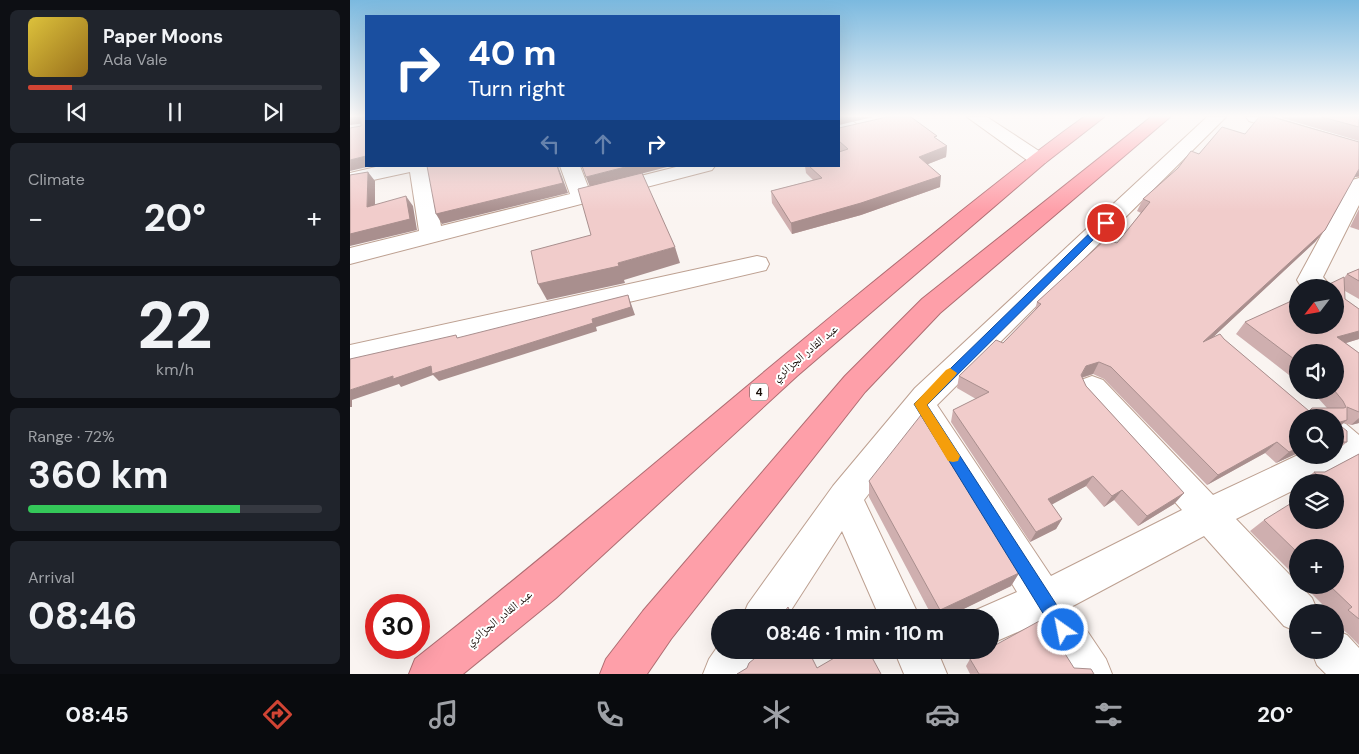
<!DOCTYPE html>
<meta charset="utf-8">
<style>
body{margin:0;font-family:"DM Sans","Noto Naskh Arabic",sans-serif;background:#20242c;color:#f1f3f6;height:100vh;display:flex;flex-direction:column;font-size:19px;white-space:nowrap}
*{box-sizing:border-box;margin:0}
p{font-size:16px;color:#9ea1a6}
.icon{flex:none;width:28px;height:28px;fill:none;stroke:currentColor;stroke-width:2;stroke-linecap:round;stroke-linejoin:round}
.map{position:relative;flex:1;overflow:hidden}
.sheet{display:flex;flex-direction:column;gap:10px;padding:10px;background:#0d0f14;width:350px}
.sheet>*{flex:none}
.banner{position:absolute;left:15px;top:15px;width:475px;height:152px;border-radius:0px;box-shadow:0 5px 20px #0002;background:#1a4fa0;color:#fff;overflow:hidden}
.needle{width:32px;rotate:239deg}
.tools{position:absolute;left:939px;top:279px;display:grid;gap:10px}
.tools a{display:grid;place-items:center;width:55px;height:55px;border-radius:50%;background:#171b24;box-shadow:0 5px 20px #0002;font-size:25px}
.speed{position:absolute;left:15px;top:594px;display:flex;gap:10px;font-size:25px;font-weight:700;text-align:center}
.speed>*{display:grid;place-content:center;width:65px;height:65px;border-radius:50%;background:#171b24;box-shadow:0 5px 20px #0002;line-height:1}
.speed .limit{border:8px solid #d22;background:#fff;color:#111}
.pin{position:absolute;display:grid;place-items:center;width:42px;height:42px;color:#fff;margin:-21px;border:2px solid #fff;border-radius:50%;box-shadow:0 1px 5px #0007}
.me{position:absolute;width:55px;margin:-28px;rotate:327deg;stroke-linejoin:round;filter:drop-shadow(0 0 4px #0008)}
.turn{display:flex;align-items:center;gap:18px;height:105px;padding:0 20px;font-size:22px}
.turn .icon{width:65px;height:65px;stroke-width:2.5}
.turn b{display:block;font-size:35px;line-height:42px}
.lanes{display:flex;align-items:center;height:48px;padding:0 20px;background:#0003;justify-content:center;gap:25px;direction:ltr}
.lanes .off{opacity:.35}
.big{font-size:38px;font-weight:700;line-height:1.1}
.sheet .card{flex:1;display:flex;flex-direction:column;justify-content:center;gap:8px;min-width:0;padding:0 18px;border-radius:8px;background:#20242c}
.sheet .dial{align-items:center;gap:0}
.dial b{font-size:65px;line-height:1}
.song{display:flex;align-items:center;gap:15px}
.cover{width:60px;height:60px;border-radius:8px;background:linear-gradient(135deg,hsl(50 70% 55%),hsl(40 70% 35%))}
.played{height:5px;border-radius:2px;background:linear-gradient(90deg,#d14434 15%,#363941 15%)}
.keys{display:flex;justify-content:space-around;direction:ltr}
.heat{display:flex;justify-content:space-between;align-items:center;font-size:28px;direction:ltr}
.charge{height:8px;border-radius:4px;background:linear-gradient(90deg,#34c759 72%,#363941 0)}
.trip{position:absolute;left:361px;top:609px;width:288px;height:50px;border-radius:25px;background:#171b24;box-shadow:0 5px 20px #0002;font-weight:700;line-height:50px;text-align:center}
.tabs{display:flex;height:80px;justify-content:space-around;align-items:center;background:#090b0e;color:#9ea1a6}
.tabs .icon{width:35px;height:35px}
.tabs .current{color:#d14434}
.tabs b{font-size:22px;color:#f1f3f6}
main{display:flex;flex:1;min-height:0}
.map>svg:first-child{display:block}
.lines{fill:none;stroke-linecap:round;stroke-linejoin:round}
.minor-casing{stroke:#bda091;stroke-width:2}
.highway-casing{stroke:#af6d72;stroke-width:2}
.minor{fill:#fff;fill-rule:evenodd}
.highway{fill:#fe9fa9;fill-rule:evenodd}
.wall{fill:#cfafaf}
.shaded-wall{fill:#a98f8e}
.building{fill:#f1cccb;stroke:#a98f8e}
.route{fill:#1a73e8;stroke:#114b97}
.slow{fill:#f59e0b}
.labels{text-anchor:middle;stroke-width:4;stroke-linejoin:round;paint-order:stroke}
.shield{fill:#fff;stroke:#5f5854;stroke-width:1}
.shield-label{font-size:11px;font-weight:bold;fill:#1b100b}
.street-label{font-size:12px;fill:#1b100b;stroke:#fff}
</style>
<main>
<section class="sheet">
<div class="card">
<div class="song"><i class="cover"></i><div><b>Paper Moons</b><p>Ada Vale</p></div></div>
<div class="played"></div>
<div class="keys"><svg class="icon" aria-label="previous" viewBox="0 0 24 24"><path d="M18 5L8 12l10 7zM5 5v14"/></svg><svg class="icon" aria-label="pause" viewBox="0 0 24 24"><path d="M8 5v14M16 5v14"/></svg><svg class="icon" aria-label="next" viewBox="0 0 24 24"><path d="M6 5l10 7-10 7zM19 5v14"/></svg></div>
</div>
<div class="card"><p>Climate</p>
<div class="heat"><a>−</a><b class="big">20°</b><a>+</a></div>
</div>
<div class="card dial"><b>22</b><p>km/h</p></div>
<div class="card"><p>Range · 72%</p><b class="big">360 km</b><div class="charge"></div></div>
<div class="card"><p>Arrival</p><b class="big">08:46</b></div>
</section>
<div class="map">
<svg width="1009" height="674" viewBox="0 0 1009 674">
<rect width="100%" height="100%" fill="#faf4f1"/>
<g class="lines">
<defs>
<path id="minor" d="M489,117C498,117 505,121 510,129L507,133H495L489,128Z
M617,117H637L695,155L698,159L695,163H681Z
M857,117H876L587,405L701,576L832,510L731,396L727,388L731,380L742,376L753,380L863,495L948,455H985V420L996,424L1009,435V468L995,462L994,465L959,482H948V488L886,519L962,598L968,612H948V632L934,626L854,536L721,607L756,659L762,674H717L686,624L640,644V618H623L626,610L667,592L569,429L514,500L570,618H530L492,531L436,618H392L398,604L483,486L565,388Z
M896,117H922L1009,143V155L899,121Z
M30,166H79L91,226L220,194L210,166H230L239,189L330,166H365L362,170L0,264V248L69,231L60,172L0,185V173Z
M1009,178V205L973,277L982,288H952L947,280L999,184L1002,180Z
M407,256L416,258L419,264L416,270L0,367V345Z
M985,630L997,635L1009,648V674H976L967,665L961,650H985Z
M370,643V650H411L399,674H353L359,659Z
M544,650H587L597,674H554Z"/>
<path id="highway" d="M734,117H754L695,163L447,376L206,598L113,674H59L65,659C231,529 389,390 553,258C613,210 672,161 734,117Z
M801,117H820L590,313L515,392L321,639L297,674H250L256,659L293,611L495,376L572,299Z"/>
</defs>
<use href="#minor" class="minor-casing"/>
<use href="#highway" class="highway-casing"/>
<use href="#minor" class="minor"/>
<use href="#highway" class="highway"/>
</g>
<path class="wall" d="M933,117H1009V141L932,118Z
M489,128L587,139L597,146L596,157L578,164L590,187L511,215L442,234L422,203L421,191L463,180L456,173L455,166H489Z
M895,134L1009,142V177H1004L975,230L965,242L862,338L874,339L959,411L977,408L968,398L953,390H985L948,352V382L886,334L895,322L994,278L997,274L1009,269V299L995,291V299L1009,309V339L996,343L1009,353V423L1001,425L994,423L990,426L997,442L985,452V418L948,453L926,463L915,453L857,485L754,379L743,374L732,378L736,386L834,493L824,504L788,526L764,500L754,507L736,486L701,504L712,519L706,529L680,542L601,422L603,410L626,399L607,388L609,376L653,343L685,310L687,302L767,243L791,213L787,211L793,199L849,154Z
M1009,209V230L1000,227Z
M1009,454V645L998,634L985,623V612H980L953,585H985L948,548V579L900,531L914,520L985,482H952L964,472H975Z
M519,481L669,573L661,586L595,618H583L519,497Z
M620,659L724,668L744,674H620L616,666Z"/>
<path class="shaded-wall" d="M0,117H13L16,123L0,125Z
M489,117H523L489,125Z
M597,146L596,157L568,168L569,157Z
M16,156V166H21L0,171V160Z
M207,166H208L218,193L92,224L86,214Z
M279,166H321L240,187L236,177Z
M1009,168V176L1001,178Z
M18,172L25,181V217L17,207Z
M591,176L590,187L511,215L442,234L441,223Z
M56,196L63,206L67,230L0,246V234Z
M975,230L965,242L845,354L853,342Z
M325,247L330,263L274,280L275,283L197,300L188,284L268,263Z
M278,295L285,315L246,327L247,331L89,381L83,375L51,387L49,384L2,400V407H0V390L43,376L81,366L242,319Z
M1009,331V339L976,349L987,337Z
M749,362L743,374L730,378L736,366Z
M1009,418V423L1001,425Z
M997,420L985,430L987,423Z
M927,442L915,453L857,485L868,475Z
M948,448V453L926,463L939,452Z
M743,476L736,486L692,510L698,499Z
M772,490L764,500L754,507L762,496Z
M834,493L824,504L788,526L797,516Z
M712,519L706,529L680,542L686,532Z
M669,573L661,586L595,618H587L590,610Z"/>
<path class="building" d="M11,117H16V156L0,160V128L11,126Z
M537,117H561L587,136L584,137L597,146L569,157L591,176L511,203L441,223L421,191L472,178L459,166H489V152L498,149L489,141V128Z
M909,117H922L1009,142V169L975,230L853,342L870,334L874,339L959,411L962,408H994L996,407L993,401L984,390H985V352H948V362L895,322L948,298V325H985V288H971L994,277L995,299L1009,309V331L987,337L1009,353V412L997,407V420L987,423L997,431V442H985V418H948V448L939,452L927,442L868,475L761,367L749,362L736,366L731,375L736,386L834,493L797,516L772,490L762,496L743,476L698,499L712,519L686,532L603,410L639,392L609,376L646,340L653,343L691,304L687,302L756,239L767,243L800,202L793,199L828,168L841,151L849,154L872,127L895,134Z
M972,117H1009V127Z
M77,166H207L213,183L86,214Z
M232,166H279L236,177Z
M18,172L17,207L56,196L60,219L0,234V175Z
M292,173L325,247L268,263L269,266L188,284L181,251L241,235L228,189Z
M1009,269V281L997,274Z
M278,295L281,307L242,319L243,323L82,374L81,366L43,379V376L0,390V359L106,335L107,338Z
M571,415L669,573L590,610L519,481Z
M1009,454V619L998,610L1002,607L979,585H985V548H948V553L914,520L948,499V520H985V482H974H975L964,472H975Z
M438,607L443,618H425L429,612L435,611Z
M693,619L724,668L741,669L744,674H629L620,659L636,650H640V648Z
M415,650H458L467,668L498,650H518L531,674H387L397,668L399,663Z"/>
<linearGradient id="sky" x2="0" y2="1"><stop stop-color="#7bb9df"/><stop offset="0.55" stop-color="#fdfaf9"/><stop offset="1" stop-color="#fdfaf9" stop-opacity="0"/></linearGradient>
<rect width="1009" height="211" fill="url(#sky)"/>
<path class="route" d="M752,221L760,223L577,405L719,624L721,630L719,636L713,638L707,636L564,404Z"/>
<path class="slow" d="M600,368L607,373L605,376L577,405L610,456L608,461L603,462L598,461L564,404L596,370Z"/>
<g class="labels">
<rect class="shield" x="400" y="383.5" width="18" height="17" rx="4"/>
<g class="shield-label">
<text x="409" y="396">4</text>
</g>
<g class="street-label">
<text transform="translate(455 353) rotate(-40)" y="4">عبد القادر الجزائري</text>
<text transform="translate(149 618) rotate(-39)" y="4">عبد القادر الجزائري</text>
</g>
</g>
</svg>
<div class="tools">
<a><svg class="needle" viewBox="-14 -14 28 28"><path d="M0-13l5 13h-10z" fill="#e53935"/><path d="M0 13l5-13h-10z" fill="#9ea1a6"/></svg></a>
<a><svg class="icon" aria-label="sound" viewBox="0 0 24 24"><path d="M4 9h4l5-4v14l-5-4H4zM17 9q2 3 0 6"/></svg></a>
<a><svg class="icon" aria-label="search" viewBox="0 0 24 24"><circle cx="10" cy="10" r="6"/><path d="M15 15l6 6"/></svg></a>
<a><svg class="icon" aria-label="layers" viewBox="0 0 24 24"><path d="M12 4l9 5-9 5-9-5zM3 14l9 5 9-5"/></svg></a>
<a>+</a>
<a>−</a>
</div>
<div class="speed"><div class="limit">30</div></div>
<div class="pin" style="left:756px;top:223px;background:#d93025"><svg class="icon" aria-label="arrive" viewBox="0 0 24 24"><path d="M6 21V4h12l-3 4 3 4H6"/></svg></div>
<svg class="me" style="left:713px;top:630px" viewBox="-20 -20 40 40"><circle r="17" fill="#1a73e8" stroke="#fff" stroke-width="3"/><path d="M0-11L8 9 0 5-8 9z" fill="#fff"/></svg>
<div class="trip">08:46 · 1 min · 110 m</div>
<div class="banner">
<div class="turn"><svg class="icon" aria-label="right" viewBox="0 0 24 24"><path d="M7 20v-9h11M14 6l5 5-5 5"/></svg><div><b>40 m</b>Turn right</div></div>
<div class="lanes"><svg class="icon off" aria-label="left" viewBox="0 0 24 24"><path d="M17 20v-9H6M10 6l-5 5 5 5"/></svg><svg class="icon off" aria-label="ahead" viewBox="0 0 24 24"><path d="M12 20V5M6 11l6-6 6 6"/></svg><svg class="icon" aria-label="right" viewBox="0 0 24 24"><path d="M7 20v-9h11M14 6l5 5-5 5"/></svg></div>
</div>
</div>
</main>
<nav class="tabs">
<b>08:45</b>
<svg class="icon current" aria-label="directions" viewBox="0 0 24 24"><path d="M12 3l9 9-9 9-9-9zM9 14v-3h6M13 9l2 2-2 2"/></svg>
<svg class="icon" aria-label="music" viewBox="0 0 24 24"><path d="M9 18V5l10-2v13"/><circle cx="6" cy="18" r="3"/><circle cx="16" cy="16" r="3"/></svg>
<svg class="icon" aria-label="phone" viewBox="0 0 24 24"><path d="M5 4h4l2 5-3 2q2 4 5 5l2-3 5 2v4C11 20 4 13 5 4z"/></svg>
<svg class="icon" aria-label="climate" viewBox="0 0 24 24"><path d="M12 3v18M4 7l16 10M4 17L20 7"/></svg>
<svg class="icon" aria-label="car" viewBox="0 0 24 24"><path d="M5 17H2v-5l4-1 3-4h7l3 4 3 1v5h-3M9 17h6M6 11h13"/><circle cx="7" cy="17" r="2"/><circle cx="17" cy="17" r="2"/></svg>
<svg class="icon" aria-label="filters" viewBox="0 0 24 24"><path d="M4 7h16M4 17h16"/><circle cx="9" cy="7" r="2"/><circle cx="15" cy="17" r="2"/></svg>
<b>20°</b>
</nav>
